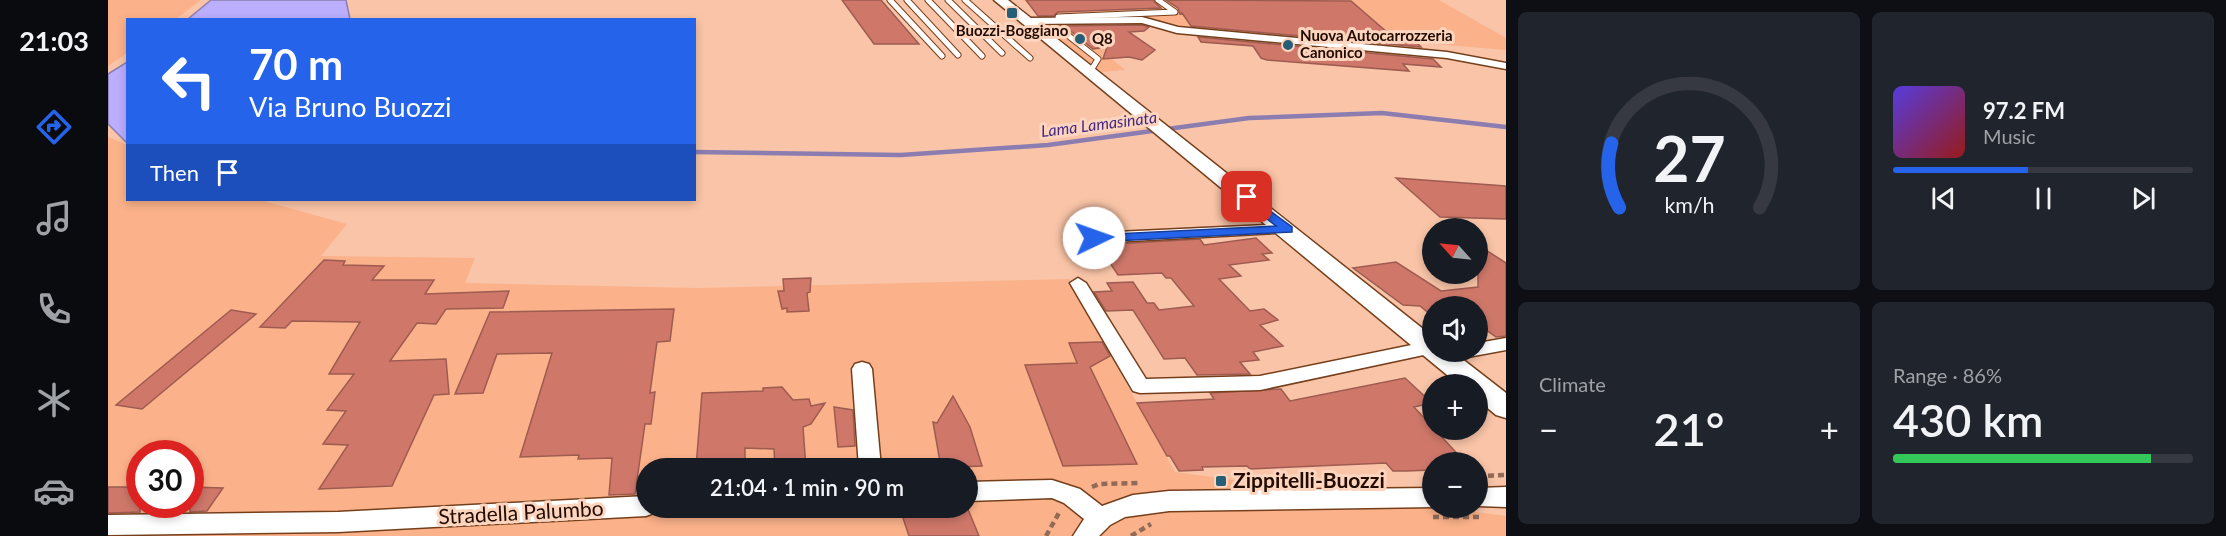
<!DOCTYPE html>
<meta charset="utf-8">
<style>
body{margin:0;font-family:Lato,sans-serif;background:#20242c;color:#f1f3f6;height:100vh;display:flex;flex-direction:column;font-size:22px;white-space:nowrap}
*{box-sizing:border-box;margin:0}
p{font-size:20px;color:#9ea1a6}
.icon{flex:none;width:33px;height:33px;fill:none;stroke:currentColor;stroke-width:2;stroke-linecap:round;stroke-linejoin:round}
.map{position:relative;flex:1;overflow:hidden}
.drawer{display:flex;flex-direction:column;gap:12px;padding:12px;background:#0d0f14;width:720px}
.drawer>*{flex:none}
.hud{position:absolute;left:18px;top:18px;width:570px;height:183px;border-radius:0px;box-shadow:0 3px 9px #0003;background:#2563eb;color:#fff;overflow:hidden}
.needle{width:39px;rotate:297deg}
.tools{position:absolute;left:1314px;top:218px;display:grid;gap:12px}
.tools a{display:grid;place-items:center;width:66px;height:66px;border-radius:50%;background:#171b24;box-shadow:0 3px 9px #0003;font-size:30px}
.speed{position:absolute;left:18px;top:440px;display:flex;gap:12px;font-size:30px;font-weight:700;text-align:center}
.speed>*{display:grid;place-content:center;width:78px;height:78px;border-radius:50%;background:#171b24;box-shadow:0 3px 9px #0003;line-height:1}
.speed .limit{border:9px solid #d22;background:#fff;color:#111}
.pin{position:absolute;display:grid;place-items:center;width:51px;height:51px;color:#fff;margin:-26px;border-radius:12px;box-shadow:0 3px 9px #0006}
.me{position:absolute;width:66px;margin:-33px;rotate:87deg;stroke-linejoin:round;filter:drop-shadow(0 0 4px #0008)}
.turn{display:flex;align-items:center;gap:21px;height:126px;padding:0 24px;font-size:27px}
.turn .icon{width:78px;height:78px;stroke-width:2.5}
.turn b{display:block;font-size:42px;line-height:51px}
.then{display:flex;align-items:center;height:57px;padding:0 24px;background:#0003;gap:12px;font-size:22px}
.big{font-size:45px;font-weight:600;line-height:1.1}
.drawer .widget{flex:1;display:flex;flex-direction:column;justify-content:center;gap:9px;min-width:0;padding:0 21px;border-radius:9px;background:#20242c}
.drawer .dial{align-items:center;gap:0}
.dial svg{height:156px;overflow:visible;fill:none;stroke:#363941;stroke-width:7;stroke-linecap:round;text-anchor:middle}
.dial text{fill:#f1f3f6;stroke:none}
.song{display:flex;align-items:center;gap:18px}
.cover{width:72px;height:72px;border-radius:9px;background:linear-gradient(135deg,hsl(250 70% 55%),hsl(0 70% 35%))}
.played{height:6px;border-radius:3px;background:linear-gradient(90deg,#2563eb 45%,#363941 45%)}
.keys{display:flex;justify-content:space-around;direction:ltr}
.heat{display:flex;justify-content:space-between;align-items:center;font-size:33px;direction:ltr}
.charge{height:9px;border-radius:4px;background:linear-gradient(90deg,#34c759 86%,#363941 0)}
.drawer .tiles{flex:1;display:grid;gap:12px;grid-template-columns:repeat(2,1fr)}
.trip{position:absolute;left:528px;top:458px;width:342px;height:60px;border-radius:30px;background:#171b24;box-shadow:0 3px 9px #0003;font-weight:600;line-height:60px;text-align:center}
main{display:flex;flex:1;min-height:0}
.tab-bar{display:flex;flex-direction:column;width:108px;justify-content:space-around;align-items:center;background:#090b0e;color:#9ea1a6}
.tab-bar .icon{width:42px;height:42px}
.tab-bar .active{color:#2563eb}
.tab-bar b{font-size:27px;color:#f1f3f6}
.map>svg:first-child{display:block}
.built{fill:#fbb28a;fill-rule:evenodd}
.water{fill:#baaefd;stroke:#8c7db1;stroke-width:1.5}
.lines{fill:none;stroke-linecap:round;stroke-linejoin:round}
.stream{stroke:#8c7db1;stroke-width:4.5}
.building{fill:#cf786a;stroke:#9e5b50;stroke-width:1.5}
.lane-casing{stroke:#763f1c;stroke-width:7}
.street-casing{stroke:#763f1c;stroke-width:3}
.secondary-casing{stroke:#763f1c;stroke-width:3}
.path{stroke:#916b57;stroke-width:4.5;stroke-dasharray:6 4;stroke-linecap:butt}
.lane{stroke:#fff;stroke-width:5}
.street{fill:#fff;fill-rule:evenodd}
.secondary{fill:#fff;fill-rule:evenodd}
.route{fill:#2563eb;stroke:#184099;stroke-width:1.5}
.poi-dot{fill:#245e77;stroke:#fdd5be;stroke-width:2}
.labels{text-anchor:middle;stroke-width:6;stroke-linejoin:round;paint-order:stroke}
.far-poi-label{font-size:15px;font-weight:bold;fill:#220b01;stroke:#fdd5be;text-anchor:start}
.far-water-label{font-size:16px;font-style:italic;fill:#432a83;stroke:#fdd5be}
.near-poi-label{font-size:21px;font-weight:bold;fill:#220b01;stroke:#fdd5be;text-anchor:start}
.near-street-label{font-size:21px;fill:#220b01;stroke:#fdd5be}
</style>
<main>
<nav class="tab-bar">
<b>21:03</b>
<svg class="icon active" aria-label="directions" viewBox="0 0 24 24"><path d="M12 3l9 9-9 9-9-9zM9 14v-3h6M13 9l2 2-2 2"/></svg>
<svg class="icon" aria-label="music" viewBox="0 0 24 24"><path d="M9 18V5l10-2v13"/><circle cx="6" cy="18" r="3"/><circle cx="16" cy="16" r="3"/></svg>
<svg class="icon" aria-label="phone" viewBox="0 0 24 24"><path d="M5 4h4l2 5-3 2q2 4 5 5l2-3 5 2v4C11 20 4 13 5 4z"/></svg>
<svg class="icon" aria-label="climate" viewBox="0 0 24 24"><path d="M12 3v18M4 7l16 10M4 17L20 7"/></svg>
<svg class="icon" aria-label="car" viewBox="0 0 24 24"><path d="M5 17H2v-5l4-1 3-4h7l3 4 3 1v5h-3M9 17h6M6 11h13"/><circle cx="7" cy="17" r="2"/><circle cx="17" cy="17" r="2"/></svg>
</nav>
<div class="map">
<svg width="1398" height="536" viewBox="0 0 1398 536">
<rect width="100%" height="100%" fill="#f9c4a7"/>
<path class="built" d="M0,0H93L68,19L20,20L19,53L0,66Z
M915,0H1331L1398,38V50L1257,38L1131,34L939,18Z
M968,21L1017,56L1003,58L1017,70L994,72L930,22Z
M0,137L19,145L20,200H152L239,224L213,256L367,258L357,283L589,288L961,279L1067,472L1398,516V536H0ZM32,453H82V504H32ZM538,468H860V507H538Z"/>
<path class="water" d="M103,0H238L242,19H80Z
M19,62V143L0,124V74Z"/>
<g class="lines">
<path class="stream" d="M586,152L793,155L940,145L1141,118L1274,113L1398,127"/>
</g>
<path class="building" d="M734,0H773L811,44H766Z
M918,0H1045L1053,8L950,12L945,16H930Z
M1058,0L1243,1L1287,39L1307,41L1313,47L1083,26L1074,13L1072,14L1070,8Z
M1034,25L1041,27L1036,31L1021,32L1047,50L1034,60L1021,57L995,59L999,47L985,49L960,29L949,26Z
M1090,37L1325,59L1333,67L1295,64L1301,71L1159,60L1153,58L1145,46L1093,42Z
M1288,178L1398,186V219L1332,217Z
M1148,238L1164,253L1154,254L1161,260L1121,265L1133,276L1111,279L1142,311L1156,309L1170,320L1152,325L1175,346L1145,352L1151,360L1132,362L1142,374L1089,375L1077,358L1056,359L1025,310L998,311L986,292L1004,291L999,283L1025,282L1039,303H1046L1051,310L1086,306L1063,278H1058L1054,273L1010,275L990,245L1092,239L1096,245Z
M1370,245L1398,263V336L1388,337L1370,324V306H1324V316L1312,306L1295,305L1245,268L1288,262L1333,291L1370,287Z
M216,260L237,261L235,265L276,266L264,280H326L317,294L401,291L395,308L338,309L328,324L309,323L282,361L338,359L341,394L326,395L284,486L211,489L240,445L215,444L238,411L219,410L246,374H221L252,322L184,321L177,328L152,327Z
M703,278L702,292L699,293L701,311L679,312V308L674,309L670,291H676L675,279Z
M566,309L562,341L549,342L542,393L547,392L543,424H537L527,494L501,495L504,458L470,459L471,455L412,457L444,353L389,354L375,393L347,394L382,312Z
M123,310L148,314L34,409L8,405Z
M990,342H994L1002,356L982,367L1029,464L955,466L917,365L969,363L961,343Z
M1297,378L1324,403L1306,407L1357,462H1324V470L1298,471H1285L1278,463L1142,469L1139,466L1094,467L1095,470L1071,471L1062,456H1059L1029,403L1106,399L1102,393L1173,389L1182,401Z
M674,387L685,400L701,399L703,406L717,403L703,424L695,427L698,468H667L666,449L637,448V465L588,467L594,393L655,391V388Z
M845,396L862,427L874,466L846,467L844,461L832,462L825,422L829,423Z
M726,407L745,410L747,446L730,447Z
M0,487H32V512L0,513Z
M82,487L115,488L99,511L82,512Z
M825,507H859L871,536H801L793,512Z"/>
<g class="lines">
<defs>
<path id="lane" d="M782,0L834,56
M799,0L850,55
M820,0L874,56
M840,0L894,53
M857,0L922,58
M950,17L1067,12L1050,0
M925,25L957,33L990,59L982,72"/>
<path id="street" d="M1034,17L1070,27L1339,52L1398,63V69L1339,58L1069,33L1034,23L919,24L914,21L919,18Z
M1180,224L1188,229L1185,232L986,243L978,238L986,233Z
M970,278L978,283L1038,379L1152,376L1323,341L1324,351H1370V343L1398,338V350L1333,362L1326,360L1325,353L1152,390L1032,393L1025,391L962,283Z
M754,362L761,364L764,369L773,468H751L744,369L747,364Z
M944,480L972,489L994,506L1025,495L1061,491L1324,488L1326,507L1061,511L1017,517L1002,525L991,536H965L976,519L956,503L944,498L860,501V482Z
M1398,487V507L1370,506V488Z
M538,496V507H549L546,513L538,516L230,532L0,535V515L230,512Z"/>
<path id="secondary" d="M886,0H900L1324,336V351H1344L1398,393V418L1388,415L1370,400V384H1350Z"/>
</defs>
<use href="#lane" class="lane-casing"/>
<use href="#street" class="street-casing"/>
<use href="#secondary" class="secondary-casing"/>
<path class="path" d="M1370,476L1398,475
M984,487L991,484L1032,483
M1325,517H1372
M938,536L952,511
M1023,536L1043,524"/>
<use href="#lane" class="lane"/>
<use href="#street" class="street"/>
<use href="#secondary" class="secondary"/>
</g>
<path class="route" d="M1139,194L1184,227V232L986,242L979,238L986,235L1168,226L1135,200L1133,197Z"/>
<g class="poi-dot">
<rect x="898" y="7" width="12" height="12" rx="3"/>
<circle cx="972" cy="39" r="6"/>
<circle cx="1180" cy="45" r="6"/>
<rect x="1107" y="475" width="12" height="12" rx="3"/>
</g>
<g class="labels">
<g class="far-poi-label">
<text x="904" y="36" text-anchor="middle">Buozzi-Boggiano</text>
<text x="1192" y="41">Nuova Autocarrozzeria<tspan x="1192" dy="17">Canonico</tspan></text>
<text x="984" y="44">Q8</text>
</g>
<g class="far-water-label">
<text transform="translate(991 124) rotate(-7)" y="6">Lama Lamasinata</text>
</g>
<g class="near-poi-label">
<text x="1125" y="488">Zippitelli-Buozzi</text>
</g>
<g class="near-street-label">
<text transform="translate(413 513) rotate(-3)" y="7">Stradella Palumbo</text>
</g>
</g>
</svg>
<div class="tools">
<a><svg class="needle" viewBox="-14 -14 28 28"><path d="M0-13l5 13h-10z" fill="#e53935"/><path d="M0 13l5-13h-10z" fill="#9ea1a6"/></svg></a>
<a><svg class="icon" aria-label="sound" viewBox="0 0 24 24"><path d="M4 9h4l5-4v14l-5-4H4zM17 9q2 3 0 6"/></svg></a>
<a>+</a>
<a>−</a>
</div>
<div class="speed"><div class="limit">30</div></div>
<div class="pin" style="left:1139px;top:197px;background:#d93025"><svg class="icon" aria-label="arrive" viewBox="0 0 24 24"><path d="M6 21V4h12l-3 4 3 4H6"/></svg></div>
<svg class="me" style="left:986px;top:238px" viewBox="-20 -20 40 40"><circle r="19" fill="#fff"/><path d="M0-13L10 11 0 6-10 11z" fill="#2563eb"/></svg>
<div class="trip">21:04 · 1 min · 90 m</div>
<div class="hud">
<div class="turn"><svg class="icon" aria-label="left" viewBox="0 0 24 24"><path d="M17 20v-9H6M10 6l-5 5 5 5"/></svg><div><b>70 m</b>Via Bruno Buozzi</div></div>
<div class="then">Then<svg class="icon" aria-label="arrive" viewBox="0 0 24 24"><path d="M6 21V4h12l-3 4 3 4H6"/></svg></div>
</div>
</div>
<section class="drawer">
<div class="tiles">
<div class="widget dial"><svg viewBox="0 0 100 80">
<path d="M14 69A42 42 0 1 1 86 69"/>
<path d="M14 69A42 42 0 0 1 10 36" stroke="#2563eb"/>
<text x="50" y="56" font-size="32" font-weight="700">27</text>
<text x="50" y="72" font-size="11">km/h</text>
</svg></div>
<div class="widget">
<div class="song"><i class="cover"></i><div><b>97.2 FM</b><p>Music</p></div></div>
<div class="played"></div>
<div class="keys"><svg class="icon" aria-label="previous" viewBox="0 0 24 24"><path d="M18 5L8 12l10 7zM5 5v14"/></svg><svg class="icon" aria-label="pause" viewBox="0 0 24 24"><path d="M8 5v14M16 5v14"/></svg><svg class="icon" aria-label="next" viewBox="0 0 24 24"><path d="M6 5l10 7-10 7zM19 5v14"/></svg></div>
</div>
<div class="widget"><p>Climate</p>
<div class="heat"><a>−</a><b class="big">21°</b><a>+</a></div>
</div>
<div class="widget"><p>Range · 86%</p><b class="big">430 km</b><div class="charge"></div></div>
</div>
</section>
</main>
